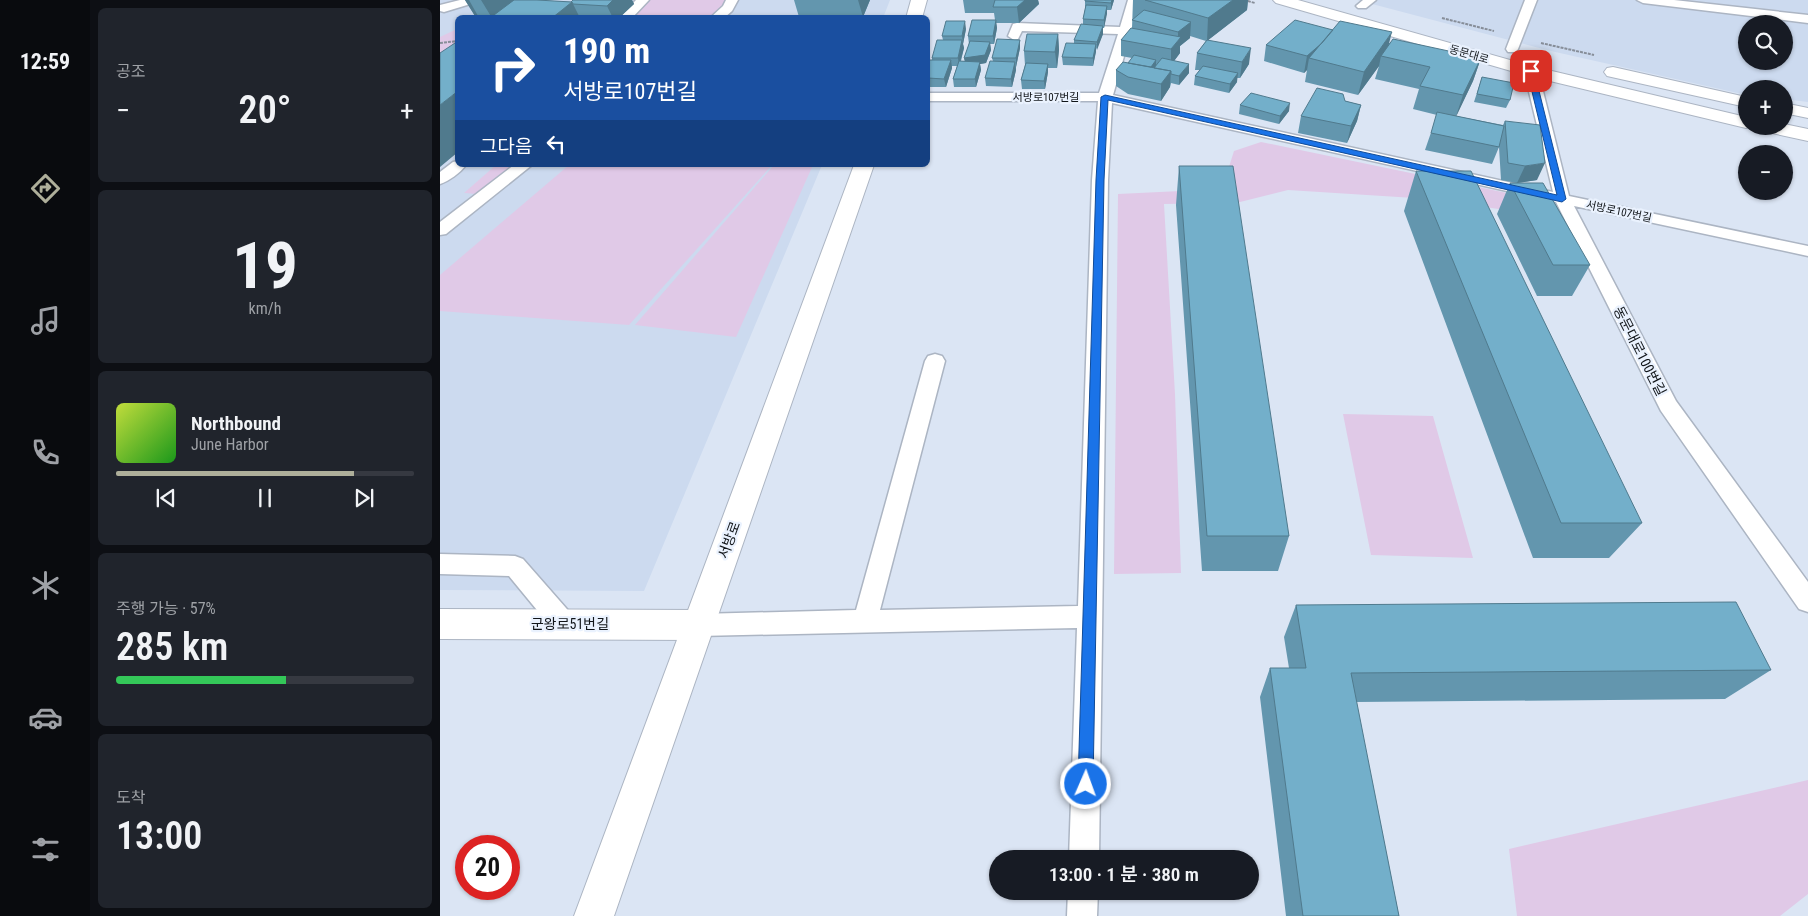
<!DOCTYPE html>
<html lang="ko">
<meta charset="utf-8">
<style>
body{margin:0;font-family:"Roboto Condensed","Noto Sans KR",sans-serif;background:#20242c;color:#f1f3f6;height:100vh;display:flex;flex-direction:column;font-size:19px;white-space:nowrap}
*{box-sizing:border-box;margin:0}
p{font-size:16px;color:#9ea1a6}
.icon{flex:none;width:28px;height:28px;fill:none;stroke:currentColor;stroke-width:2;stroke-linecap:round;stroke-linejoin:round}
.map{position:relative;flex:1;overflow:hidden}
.sheet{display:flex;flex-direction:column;gap:8px;padding:8px;background:#0d0f14;width:350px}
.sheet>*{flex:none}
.hud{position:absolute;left:15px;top:15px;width:475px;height:152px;border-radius:8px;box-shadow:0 1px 4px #0004;background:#1a4fa0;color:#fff;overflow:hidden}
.controls{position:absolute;left:1298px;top:15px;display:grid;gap:10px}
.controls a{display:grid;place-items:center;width:55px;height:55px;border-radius:50%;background:#171b24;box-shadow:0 1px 4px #0004;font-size:25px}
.speed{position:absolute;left:15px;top:835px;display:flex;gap:10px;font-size:25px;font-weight:700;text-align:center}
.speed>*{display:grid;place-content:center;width:65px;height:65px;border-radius:50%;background:#171b24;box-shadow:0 1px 4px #0004;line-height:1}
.speed .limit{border:8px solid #d22;background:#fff;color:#111}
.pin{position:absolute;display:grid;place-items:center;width:42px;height:42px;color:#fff;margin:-21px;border-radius:10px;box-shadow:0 2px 8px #0006}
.me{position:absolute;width:55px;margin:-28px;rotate:2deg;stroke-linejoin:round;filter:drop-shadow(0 0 4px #0008)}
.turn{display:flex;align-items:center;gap:18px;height:105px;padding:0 25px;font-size:22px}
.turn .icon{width:65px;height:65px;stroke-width:2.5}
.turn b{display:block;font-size:35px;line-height:42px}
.then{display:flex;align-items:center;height:48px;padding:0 25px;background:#0003;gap:10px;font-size:19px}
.big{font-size:38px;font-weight:600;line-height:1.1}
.sheet .tile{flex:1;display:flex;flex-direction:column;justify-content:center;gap:8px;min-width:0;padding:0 18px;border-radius:8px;background:#20242c}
.sheet .dial{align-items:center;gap:0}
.dial b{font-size:65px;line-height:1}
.song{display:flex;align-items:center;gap:15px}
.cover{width:60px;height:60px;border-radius:8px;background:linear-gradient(135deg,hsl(70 70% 55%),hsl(120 70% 35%))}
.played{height:5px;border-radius:2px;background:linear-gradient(90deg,#aeaf9a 80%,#363941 80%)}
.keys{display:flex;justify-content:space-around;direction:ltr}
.heat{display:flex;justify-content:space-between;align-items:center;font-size:28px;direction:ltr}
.charge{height:8px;border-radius:4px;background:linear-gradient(90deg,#34c759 57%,#363941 0)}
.trip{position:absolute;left:549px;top:850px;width:270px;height:50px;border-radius:25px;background:#171b24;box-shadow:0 1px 4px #0004;font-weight:600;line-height:50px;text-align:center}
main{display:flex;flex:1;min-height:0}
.menu{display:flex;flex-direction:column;width:90px;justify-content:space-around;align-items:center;background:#090b0e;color:#9ea1a6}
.menu .icon{width:35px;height:35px}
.menu .selected{color:#aeaf9a}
.menu b{font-size:22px;color:#f1f3f6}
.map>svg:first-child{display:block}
.built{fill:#ccdaef;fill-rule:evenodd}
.green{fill:#e0c9e7}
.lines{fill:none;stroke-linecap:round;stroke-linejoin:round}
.service-casing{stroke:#acb5c3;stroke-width:3}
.tertiary-casing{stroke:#acb5c3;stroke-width:2}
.secondary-casing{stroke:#acb5c3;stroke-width:2}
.primary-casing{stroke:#acb5c3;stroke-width:2}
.path{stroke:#878e99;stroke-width:2;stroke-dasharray:3 1;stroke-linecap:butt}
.service{fill:#fff;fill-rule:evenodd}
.tertiary{fill:#fff;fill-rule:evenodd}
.secondary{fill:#fff;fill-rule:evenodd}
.primary{fill:#fff;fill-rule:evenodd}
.wall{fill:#6396ae}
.shaded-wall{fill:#507a8d}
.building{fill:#73afca;stroke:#507a8d}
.route{fill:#1a73e8;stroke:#114b97}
.labels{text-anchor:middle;stroke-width:4.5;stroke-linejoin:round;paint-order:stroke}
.far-street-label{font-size:11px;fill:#111519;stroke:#eaf2fe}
.street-label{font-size:14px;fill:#111519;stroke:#eaf2fe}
</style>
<main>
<nav class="menu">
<b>12:59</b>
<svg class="icon selected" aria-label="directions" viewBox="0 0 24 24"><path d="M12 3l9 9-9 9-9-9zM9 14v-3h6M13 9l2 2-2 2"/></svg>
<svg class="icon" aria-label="music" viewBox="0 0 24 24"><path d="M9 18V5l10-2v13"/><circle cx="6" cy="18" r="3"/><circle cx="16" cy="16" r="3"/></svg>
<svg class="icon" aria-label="phone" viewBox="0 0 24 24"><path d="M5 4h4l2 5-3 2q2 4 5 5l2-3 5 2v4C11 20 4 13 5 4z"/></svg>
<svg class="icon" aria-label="climate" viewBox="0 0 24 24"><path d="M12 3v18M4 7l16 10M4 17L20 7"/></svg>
<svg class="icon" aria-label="car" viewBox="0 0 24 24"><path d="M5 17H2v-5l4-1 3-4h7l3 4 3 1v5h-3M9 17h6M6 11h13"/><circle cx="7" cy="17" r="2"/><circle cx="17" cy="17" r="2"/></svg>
<svg class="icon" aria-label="filters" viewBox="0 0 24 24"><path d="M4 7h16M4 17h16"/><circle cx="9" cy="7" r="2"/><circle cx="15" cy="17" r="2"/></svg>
</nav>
<section class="sheet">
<div class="tile"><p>공조</p>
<div class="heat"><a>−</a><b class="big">20°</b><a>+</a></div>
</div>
<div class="tile dial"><b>19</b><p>km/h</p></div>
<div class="tile">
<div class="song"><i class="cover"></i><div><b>Northbound</b><p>June Harbor</p></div></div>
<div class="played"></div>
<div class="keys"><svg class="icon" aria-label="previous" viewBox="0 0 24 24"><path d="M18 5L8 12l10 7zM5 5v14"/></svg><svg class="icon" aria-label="pause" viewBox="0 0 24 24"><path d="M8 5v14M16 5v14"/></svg><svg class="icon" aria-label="next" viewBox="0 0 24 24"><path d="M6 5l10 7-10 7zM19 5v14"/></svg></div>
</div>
<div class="tile"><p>주행 가능 · 57%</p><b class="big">285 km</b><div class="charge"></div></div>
<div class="tile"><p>도착</p><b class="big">13:00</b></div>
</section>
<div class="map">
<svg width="1368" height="916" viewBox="0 0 1368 916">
<rect width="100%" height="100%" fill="#dbe5f4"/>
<path class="built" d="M0,0H450L443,18H18V165H382L204,591L0,590Z
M917,0H1368V102L1344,99V89H1306V94H1302L1111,51ZM1306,24H1344V61H1306Z"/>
<path class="green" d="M210,0H285L280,10L270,17L192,18Z
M17,29V56L0,53V37Z
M821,142L1091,198L1100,215L990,199L848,190L796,203L724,204L735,394L741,573L674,574L678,194L782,189L794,151Z
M56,165H76L37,194L24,193Z
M129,165H332L189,325L0,311V275Z
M334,165H373L296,337L195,325Z
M903,414L993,416L1033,558L931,555Z
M1368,780V894L1340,916H1077L1069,849Z"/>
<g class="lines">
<defs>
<path id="service" d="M20,0H39L37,2L4,12L0,11V5Z
M196,0H209L192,18H179Z
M286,0H298L292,11L284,18H270L283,6Z
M688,0H700L673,95L1113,192L1084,71L1091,67L1098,71L1129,196L1368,246V256L1134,206L1236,401L1368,582V612L1359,609L1221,411L1116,202L672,103L668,180L659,859H629L637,628L259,636L250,633L247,625L250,617L259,614L416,610L485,361L488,356L495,354L502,356L505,361L440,610L638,606L652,180L658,101H488V93H659L678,34L582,31L578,39L574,40L568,36L573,24L577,23L680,27Z
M923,0H936L926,8H918L916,6Z
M1085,0H1097L1078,49L1076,52H1068L1066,49Z
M1197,0H1234L1368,15V23L1203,3Z
M18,161V165H26C20,173 9,181 0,184V172L13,162Z
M74,165H92L6,234L0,235V222Z
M0,554L75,556L83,559L133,616L136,624L133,632L124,635L115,632L69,576L0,574Z
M628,891H658L657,916H627Z"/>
<path id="tertiary" d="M0,609L259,610L270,615L275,625L270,635L259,640L0,639Z"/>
<path id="secondary" d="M471,0H487L482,18H466Z
M414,165H434L174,916H134Z"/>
<path id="primary" d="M833,0H858L1095,67L1306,117V126H1311L1306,128L1085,75L836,3Z
M1173,67L1306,97V107L1167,76L1164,72L1167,68Z
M1344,103L1368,108V118L1344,113Z
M1344,124L1368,129V141L1318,130L1316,126H1344Z"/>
</defs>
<use href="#service" class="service-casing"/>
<use href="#tertiary" class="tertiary-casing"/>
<use href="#secondary" class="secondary-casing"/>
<use href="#primary" class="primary-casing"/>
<path class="path" d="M804,0L815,3
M1002,18L1054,31
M0,43L18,41
M1101,43L1154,55"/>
<use href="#service" class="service"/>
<use href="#tertiary" class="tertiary"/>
<use href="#secondary" class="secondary"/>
<use href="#primary" class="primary"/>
</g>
<path class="wall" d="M25,0H97L131,2L133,0H192L194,4L179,18H39L38,16H35Z
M354,0H430L423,17H359Z
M523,0H598L599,4L579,23H556L557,28L554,44H550L551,50L546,63L540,64L541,70L536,87H514L513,79L517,66H512V68L506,87H488V64L492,60V58L503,40L502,36L526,29L523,44L524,48L521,61H525L524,58L529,44L528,36L555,20L554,13H525Z
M674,0L671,10H667L664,28H663V34L656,50L653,66L623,65L622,57L634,43V40L643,24V19L645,9V1Z
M693,0H808L807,10L768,40L809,64L800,78H797V82L789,93L754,85L755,76L760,70H755L757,53L766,41L750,36V38L740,46V53L734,61L749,73L739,85L731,83L730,87L721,101L688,94L676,86V70L688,63L692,58L681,56V40L692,28Z
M893,30L950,43L1041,58L1033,81L1016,116L1063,125L1065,121L1097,180L1077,183L1061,180L1059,147L1052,164L985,150L997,115L973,109L979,89L935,79L939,66L918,95L865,82L867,70L864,73L824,61L826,45Z
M618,34L619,50L617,68H608V72L605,89H582L581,80L585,65L584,51Z
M580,40V48L576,67V70L572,87L546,86L545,78L553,61L552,58Z
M1042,77L1070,100L1066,108L1034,102Z
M905,101L921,105L917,121L907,143L858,133L861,116Z
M800,105L849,111L839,124L799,114Z
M739,166L849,536L838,571H762L736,205Z
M976,171L1202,523L1169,558H1093L964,211Z
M1070,183L1150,265L1132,296H1097L1057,214Z
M856,605L1331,670L1285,699L916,702L959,916H846L820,697L830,668H849L844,637Z"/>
<path class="shaded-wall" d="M25,0H29L38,16H35Z
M41,0H91L52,18Z
M173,0H192L194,4L179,18H173L167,6Z
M418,0H430L423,17Z
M585,0H598L599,4L579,23L577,7Z
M672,0H674L671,10V3Z
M793,0H808L807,10L767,41L768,18Z
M132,2L140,18H112Z
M667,6V14L664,28V20Z
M556,20L557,28L554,44L553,36Z
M525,21L526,29L523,44L522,36Z
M751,22L750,38L740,46V53L731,65V49L738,41V32Z
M663,26V34L657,50V42Z
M895,30L869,58L867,70L864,73L867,56Z
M952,32L946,55L941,56L939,66L918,95L924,72Z
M618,34L619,50L617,68L615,52Z
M522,40L524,48L519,66L518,58Z
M580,40V48L576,67V58Z
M550,42L551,50L546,63L540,64L541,70L536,87L535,79L526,66L524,58Z
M656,44V52L653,66V58Z
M811,48L809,64L800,78L802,62Z
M1041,58L1033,81L1015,119L1023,95Z
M511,60L512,68L506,87L504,79Z
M716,60V68L708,70Z
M575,62L576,70L572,87L571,79Z
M608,64V72L605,89L604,81Z
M749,64V73L739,85V76Z
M731,71L730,87L721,101V84Z
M798,73L797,82L789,93L790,84Z
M18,91V152L0,167V105Z
M850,103L849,111L839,124L840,116Z
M921,105L917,121L907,143L911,126Z
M1105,163L1097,180L1077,183L1085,166Z"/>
<path class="building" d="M74,0H97L132,2L112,18H50Z
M133,0H173L167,6L133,4L132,2H131Z
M555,0H585L577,7H553Z
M645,0H672L671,3L645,1Z
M705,0H793L768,18Z
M646,5L667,6L664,20L643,19Z
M704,10L751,22L738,32L692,20Z
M532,20H556L553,36H528Z
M855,20L893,30L882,43L867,56L826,45Z
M506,21H525L522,36H502Z
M900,21L952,32L924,72L869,58Z
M641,24L663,26L657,42L634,40Z
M691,28L741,37L731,49L681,40Z
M587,34H618L615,52L584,51Z
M557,39L580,40L576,58H552Z
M953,39L1041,58L1023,95L980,86L990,67L941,56Z
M497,40H522L518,58H492Z
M767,40L811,48L802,62L757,53Z
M18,41V91L0,105V53Z
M530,41L550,42L545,55L524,58Z
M626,43L656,44L653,58L622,57Z
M694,55L716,60L711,67L688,63Z
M722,58L749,64L739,76L731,74V71L714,68Z
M489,60H511L504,79L488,78V64Z
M519,61L540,62L535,79H513Z
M550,61L575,62L571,79L545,78Z
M683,62L731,71L721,84L688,77L676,70Z
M586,63L608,64L604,81L581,80Z
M763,66L798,73L790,84L755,76Z
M1042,77L1074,83L1070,100L1037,94Z
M877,88L903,94L905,101L921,105L911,126L861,116Z
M811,93L850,103L840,116L800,105Z
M997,112L1064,126L1059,147L991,133Z
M1065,121L1100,125L1105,163L1085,166L1068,163Z
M739,166H793L849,536H767Z
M976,171H1031L1202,523H1121Z
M1070,183H1103L1150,265H1113Z
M1296,602L1331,670L911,673L959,916H863L830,668H866L856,605Z"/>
<path class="route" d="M1091,69L1094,71L1126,199L1122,202L668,100L664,180L653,784L651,790L646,792L640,790L638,784L656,180L661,97L665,95L1117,195L1087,71Z"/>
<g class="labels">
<g class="far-street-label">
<text transform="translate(1029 54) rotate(16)" y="4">동문대로</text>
<text x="606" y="101">서방로107번길</text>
<text transform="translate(1179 211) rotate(12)" y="4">서방로107번길</text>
</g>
<g class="street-label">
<text transform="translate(1200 351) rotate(63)" y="5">동문대로100번길</text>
<text transform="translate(289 540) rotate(-70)" y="5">서방로</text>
<text x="130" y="629">군왕로51번길</text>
</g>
</g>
</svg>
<div class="controls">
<a><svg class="icon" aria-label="search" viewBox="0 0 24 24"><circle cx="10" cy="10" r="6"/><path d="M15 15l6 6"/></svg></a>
<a>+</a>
<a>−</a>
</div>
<div class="speed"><div class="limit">20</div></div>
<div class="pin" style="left:1091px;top:71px;background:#d93025"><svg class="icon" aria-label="arrive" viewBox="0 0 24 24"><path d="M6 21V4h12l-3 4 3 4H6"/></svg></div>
<svg class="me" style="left:646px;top:784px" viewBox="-20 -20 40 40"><circle r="17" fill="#1a73e8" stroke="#fff" stroke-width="3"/><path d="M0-11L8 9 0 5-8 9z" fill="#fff"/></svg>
<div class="trip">13:00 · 1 분 · 380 m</div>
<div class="hud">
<div class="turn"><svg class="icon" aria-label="right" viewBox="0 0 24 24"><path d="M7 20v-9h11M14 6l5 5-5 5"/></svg><div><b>190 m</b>서방로107번길</div></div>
<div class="then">그다음<svg class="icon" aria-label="left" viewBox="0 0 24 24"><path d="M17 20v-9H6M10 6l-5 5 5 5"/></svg></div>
</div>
</div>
</main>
